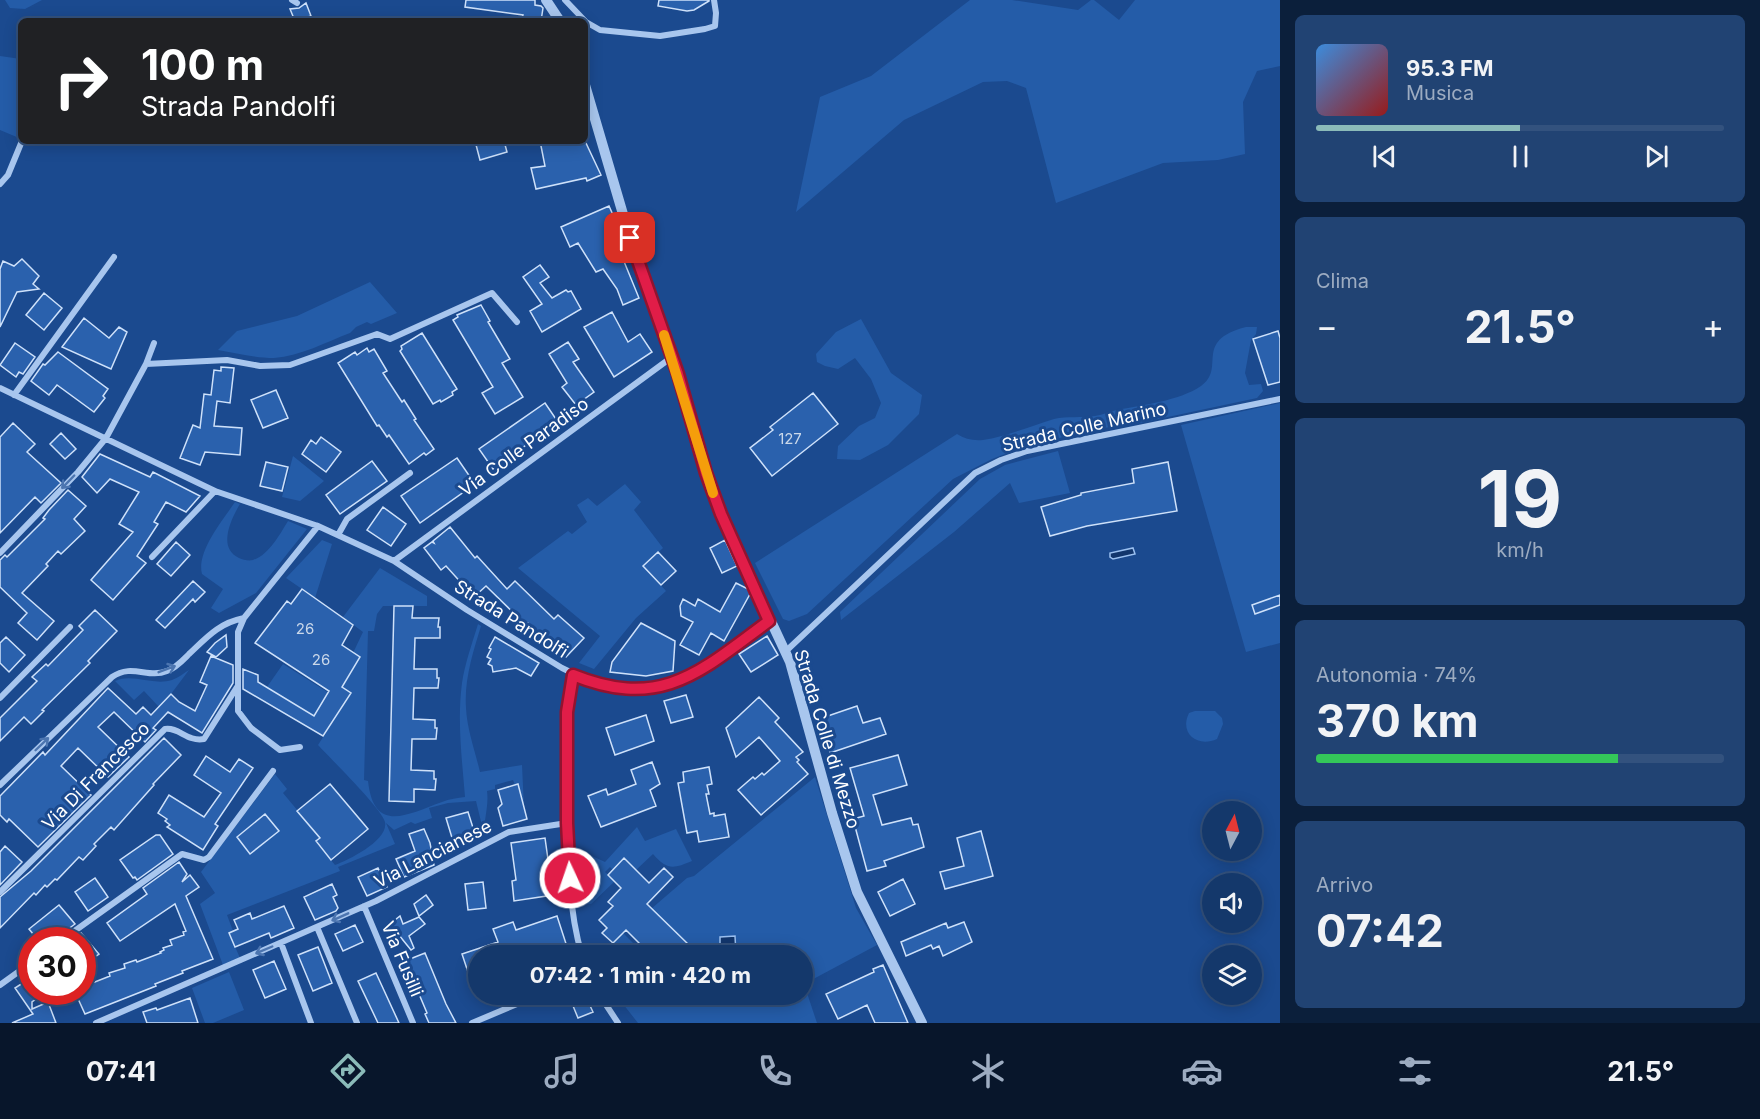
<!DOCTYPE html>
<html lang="it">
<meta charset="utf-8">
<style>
body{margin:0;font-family:Inter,sans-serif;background:#214373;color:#f1f3f6;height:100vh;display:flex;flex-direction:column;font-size:22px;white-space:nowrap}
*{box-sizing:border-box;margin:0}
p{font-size:20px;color:#9dacc1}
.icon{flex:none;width:33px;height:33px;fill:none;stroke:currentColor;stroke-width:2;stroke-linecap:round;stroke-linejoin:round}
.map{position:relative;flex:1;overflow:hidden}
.drawer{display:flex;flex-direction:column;gap:15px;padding:15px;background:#0b1f3b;width:480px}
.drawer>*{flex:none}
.banner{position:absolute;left:18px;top:18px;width:570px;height:126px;border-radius:9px;box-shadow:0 3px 15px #0003,0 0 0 2px #33527e;background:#202124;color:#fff;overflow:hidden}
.needle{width:39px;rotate:7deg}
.controls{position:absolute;left:1202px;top:801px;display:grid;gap:12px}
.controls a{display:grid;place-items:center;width:60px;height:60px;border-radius:50%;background:#14386b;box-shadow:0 3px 15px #0003,0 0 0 2px #33527e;font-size:30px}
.speed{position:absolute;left:18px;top:927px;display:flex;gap:12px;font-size:30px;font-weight:700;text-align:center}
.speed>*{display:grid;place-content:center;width:78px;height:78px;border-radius:50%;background:#14386b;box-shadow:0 3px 15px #0003,0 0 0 2px #33527e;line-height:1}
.speed .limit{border:9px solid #d22;background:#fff;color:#111}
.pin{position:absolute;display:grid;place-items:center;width:51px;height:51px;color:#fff;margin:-26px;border-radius:12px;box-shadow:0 3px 9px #0006}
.me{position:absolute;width:66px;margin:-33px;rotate:357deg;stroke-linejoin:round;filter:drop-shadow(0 0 4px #0008)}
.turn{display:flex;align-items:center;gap:21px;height:126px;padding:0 24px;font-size:27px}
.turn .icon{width:78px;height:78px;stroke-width:2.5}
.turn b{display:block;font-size:42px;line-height:51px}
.big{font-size:45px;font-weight:700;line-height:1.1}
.drawer .card{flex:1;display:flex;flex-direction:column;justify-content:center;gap:9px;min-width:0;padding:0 21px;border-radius:9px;background:#214373}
.drawer .dial{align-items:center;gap:0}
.dial b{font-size:78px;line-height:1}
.song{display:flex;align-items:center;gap:18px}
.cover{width:72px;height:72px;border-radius:9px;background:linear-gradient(135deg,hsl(210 70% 55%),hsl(0 70% 35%))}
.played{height:6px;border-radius:3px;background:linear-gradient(90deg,#8bbbb9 50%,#33527e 50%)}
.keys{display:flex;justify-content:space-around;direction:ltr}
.heat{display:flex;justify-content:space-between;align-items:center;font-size:33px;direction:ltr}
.charge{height:9px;border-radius:4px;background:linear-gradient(90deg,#34c759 74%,#33527e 0)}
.trip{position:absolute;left:468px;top:945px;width:345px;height:60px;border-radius:30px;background:#14386b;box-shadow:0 3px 15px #0003,0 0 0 2px #33527e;font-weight:700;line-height:60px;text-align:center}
.tab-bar{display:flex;height:96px;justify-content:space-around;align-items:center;background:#08162b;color:#9dacc1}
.tab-bar .icon{width:42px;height:42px}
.tab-bar .current{color:#8bbbb9}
.tab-bar b{font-size:27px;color:#f1f3f6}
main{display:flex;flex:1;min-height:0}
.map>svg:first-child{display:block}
.green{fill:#245ca8}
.water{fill:#12366d;stroke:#9bc0f0;stroke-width:1.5}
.building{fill:#2a61ad;stroke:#cee1fa;stroke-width:1.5}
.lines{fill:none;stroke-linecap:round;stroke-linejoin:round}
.minor{stroke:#a8c6ee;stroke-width:6}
.tertiary{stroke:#a8c6ee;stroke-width:10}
.oneway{stroke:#4c75b0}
.route-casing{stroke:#92132f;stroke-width:15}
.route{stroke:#e11d48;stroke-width:10}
.slow{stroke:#f59e0b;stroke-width:10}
.labels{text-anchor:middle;stroke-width:6;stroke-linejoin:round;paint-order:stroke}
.number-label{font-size:15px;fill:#cad8ea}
.street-label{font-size:18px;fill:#fff;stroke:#1b4a8f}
</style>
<main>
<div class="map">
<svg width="1280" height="1023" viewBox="0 0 1280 1023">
<rect width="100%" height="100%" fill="#1b4a8f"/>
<path class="green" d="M5,0H42L25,9L10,8Z
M970,0H1012L1078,10L1091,0H1094L1119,20L1135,0H1280V66L1257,71L1243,102L1245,154L1218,160L1163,163L1056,203L1026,88L1007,81L983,82L904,120L796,212L820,97L871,76Z
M0,56L21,59V134L19,138L0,130Z
M370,282L397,313L371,324L367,322L356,327L350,333C326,342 301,356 274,358C255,358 236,353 218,350L237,331L297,316Z
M861,319L891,373L922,395L919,414L888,445L860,460L837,459L838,446L859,426L875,418L881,403L871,379L855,358L838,369L825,366L817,362L816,354L836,332Z
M1246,327H1257L1256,334L1251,340L1245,373L1249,385L1261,384L1263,391L1257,398L1135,424L1095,429L1023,447L992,459L953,479L807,614L789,621L783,619L755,563L957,434C965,439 973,441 983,440C1007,436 1031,426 1054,419C1067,416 1082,418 1095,416C1103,415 1110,411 1117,410C1142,405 1179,401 1201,386C1227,368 1192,341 1246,327Z
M1280,403V643L1246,652L1181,425Z
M1058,451L1070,493L1019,503L1010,483L954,532L841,620L840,612L980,479L1005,465Z
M293,456L324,481L300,501L282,497Z
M625,484L641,502L634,510L663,548L643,566L666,591L636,618L594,669L579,663L600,636L518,568L568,531L572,534L587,522L577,505L588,498L597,506Z
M235,502L240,504C231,519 217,548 239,558C243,560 249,561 253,560C269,555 280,534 288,521L307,529L256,593L219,613L211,608L223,589L202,574C196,552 223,520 235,502Z
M322,540L332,544L315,598L286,578Z
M380,568L427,596V606H383L377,614L374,631H368L364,780L368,781C374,835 408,814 442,802C449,799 458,798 465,797C462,759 457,721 462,683C465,663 472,644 478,624L481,626C473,652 464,680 466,708C467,729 475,751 480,772L522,765L524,808L518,785H515L513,780L495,785V789L487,791C489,805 484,819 484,834L476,801L448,803L429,808L432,818L415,824L411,822L394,830L386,823L395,844L338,867L340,871L227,915L233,931L229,933L240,958L223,965L200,904L215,893L201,872L275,774L287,789L283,793L308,823L335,826L316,842L335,865C349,860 389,840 385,822C382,809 330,758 318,745L351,694L342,687L360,658L353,653L363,632L343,617Z
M283,664L329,693L314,716L267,687Z
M189,670L171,694L159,707L144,691L134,700L115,681C133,673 153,686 172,680C178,678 184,673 189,670Z
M1195,711H1215L1222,718L1223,724L1217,739C1197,748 1179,733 1189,713Z
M815,777L856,908L877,945L804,984L817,1023H638L616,995L802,994V956L736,955L735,936L720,937V955H695L697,953L651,909L687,878L694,876Z
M637,827L645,841L676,829L692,861C673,869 667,870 653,854L636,870L624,859L613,870L610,867L605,872L615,881L591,904L582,903L579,850L605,862Z
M623,933L645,955H610L618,949L613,943Z
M229,972L244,1010L213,1023H205L192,988Z"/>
<path class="water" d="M1133,548L1135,554L1113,559L1110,557V553Z
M735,936L736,955H720V937Z"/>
<path class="building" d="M466,0H535V5L541,6L543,8L541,21L522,19L523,15L465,7Z
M659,0H709V1L694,10L687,11L658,6Z
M306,3L311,16L295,21L290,9L299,8Z
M475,141H504L507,152L480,160Z
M540,141H585L601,175L587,181L586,178L536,189L531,168L545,166Z
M609,206L618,226L615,228L629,257L623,259L639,298L623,305L617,289L603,269L596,272L578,243L570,247L561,227Z
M22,259L39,276L33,284L39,289L17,292L0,327V269L3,261L14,266Z
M540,265L549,277L540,283L552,298L566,290L568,292L571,291L581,309L542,332L530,311L542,304L523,277Z
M44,293L62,308L44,330L26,315Z
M481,305L490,321L488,322L510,359L502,363L523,397L495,414L482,393L493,387L453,320L458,317L457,315Z
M612,312L628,342L640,334L652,352L614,377L584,327Z
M84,318L109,338L119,327L127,332L111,369L62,347Z
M1278,331L1280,338V382L1268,385L1253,339Z
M422,333L457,389L452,392L453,395L441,402L440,400L433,404L400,351L402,349L401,346Z
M568,342L579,359L573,362L594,392L576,405L562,387L567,383L549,354Z
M15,343L35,357L23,374L19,372L16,377L0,365Z
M367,348L369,352L374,349L387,371L383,373L402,402L404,400L416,419L414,420L434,449L426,455L424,453L409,464L389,435L387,437L379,425L377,426L338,363L355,352L357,355Z
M58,352L108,389L103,396L105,398L94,412L57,385L49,395L31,381L43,364L45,365Z
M221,367L234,368L230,403L217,401L214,426L242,428L240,455L205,452L200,465L180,458L193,425L200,428L204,394L211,395L214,370L221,371Z
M276,390L288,418L263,428L251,400Z
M813,393L838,424L772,476L750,448L773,430L770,427Z
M545,403L558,422L493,469L479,449Z
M13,423L35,444L27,452L61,483L41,503L35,497L0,533V437Z
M61,433L76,449L65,459L50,444Z
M321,437L341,452L326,472L302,454L311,440L316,444Z
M100,454L150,477L153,472L200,496L186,512L166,502L154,522L158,524L137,556L146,563L113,600L91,580L133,532L119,524L139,492L110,479L97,493L82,477Z
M457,458L475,484L420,523L401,496Z
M372,461L387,481L340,514L326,495Z
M266,462L288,467L282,491L260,486Z
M1168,462L1177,511L1087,526L1050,536L1041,507L1081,495V493L1134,483L1132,469Z
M68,490L86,506L74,519L85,531L61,554L58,551L46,564L48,566L22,593L54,621L37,640L18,623L27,613L0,587V560L5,555L7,557L45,519L43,518L49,510Z
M383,507L406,524L391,546L367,530Z
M450,527L475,558L477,556L507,589L515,581L554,619L558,615L584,638L566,657L528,623L526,625L486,586L474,597L446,566L441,570L424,548L432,542L434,543L433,541Z
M725,540L737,566L722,573L710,548Z
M176,542L190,555L171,576L157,564Z
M658,552L676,571L661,585L643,566Z
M193,581L205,592L195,602L193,599L165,628L156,620Z
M736,583L748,589L750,594L724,641L711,633L699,655L680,645L693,622L681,616L680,606L683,599L695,606L698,599L720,612Z
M302,589L353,625L342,645L360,657L342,687L351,693L323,736L243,689V669L258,675V682L314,716L329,691L255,643L287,601L291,604Z
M1280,595V605L1255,614L1252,605Z
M394,606H413L412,618H439L438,627H440V638H415L414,669H437V678H439L438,688H414L413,719L435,720V728H437L436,739H412L411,770L434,771V779H436L435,790L414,789V802L389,801Z
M95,610L117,631L88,661L90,663L42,710L44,711L31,724L24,717L0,741V718L37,681L32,677L46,664L48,666L83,630L79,626Z
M641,623L675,641L673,671L646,676L610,672L612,662Z
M226,635L227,647L216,657L207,652L215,643Z
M767,636L778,655L751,672L739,654Z
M6,637L25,655L9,672L0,663V643Z
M495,637L539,663L531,676L516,668L493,672L492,666L488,664L491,659L487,657L491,649L489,648Z
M211,656L233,665V683L202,733L168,712L153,728L156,730L145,742L114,712L98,727L129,757L108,777L78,748L61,766L91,795L38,847L9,819L7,822L0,815V796L43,752L45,755L108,688L136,714L143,707L151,715L171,694L179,702L195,711L207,685L200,682Z
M686,695L693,717L671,723L664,701Z
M759,697L779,718L775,722L803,752L796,757L799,760L797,762L808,774L761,815L738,790L753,777L755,779L762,773L764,775L780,761L759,737L736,757L726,728Z
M857,706L863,723L880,718L886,734L830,753L819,719Z
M646,715L654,741L615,755L606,728Z
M164,738L181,755L153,784L154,785L114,830L111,827L94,844L96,846L83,860L79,857L57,880L55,879L47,887L45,885L36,895L34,893L0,928V897L31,871Z
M898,755L907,785L873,795L882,825L911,818L913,825L918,824L924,847L884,861L886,866L867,871L853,819L864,816L850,768Z
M206,756L230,772L239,759L253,768L215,824L218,826L203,850L167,827L170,825L165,821L167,819L158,813L169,795L204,817L221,793L194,775Z
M652,762L660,784L650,790L656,806L601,827L588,796L606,789L608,795L636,784L631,770Z
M709,767L712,784L707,785L709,794H706L710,814L714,813V816L725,814L729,837L699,842L697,831L687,833L678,783L684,782L683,772Z
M330,784L368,829L331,860L316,841L320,838L297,811Z
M518,784L527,819L503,826L498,808L502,804L498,790Z
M468,812L475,834L453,841L446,818Z
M265,814L279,831L250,854L237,837Z
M424,829L430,843L434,865L404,877L396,859L415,851L409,834Z
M981,831L993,876L945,889L940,872L964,866L957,838Z
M156,835H160L173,854L137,880L135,877L133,878L120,860Z
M545,838L553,895L514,901L512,881L516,880L511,843Z
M5,846L22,862L0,885V852Z
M624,858L649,883L664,868L673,877L647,904L689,945L679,956H652L626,930L613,943L602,933L607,928L599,920L613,906L608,902L621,888L608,875Z
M179,862L187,874L182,882L190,875L199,887L186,896L213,959L182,971L183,973L155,984L156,986L85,1014L75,992H82V987L110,976L109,973L125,968L124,964L136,960L137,962L161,953L160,952L164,950L163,948L172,945L170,940L184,935L183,932L186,931L175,904L120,941L107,923L147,894L143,888Z
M378,868L387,887L367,896L358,877Z
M95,878L108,897L88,911L75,892Z
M903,879L915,904L890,916L878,892Z
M483,882L486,908L468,910L465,884Z
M332,884L337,895L333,897L338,908L336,911L315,920L304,897Z
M426,895L433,905L419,916L414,904Z
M59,905L75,924L59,936L57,940H38L29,929Z
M284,906L294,928L271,938L269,933L235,947L229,933L238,929L234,920L250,913L252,919Z
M400,916L403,924L419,917L425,924L409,936L414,948L411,950L390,924Z
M557,916L570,956H478V996H476L462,954L498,942L493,929L513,922L516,930Z
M964,922L972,942L943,956L939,946L933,949L931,945L906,956L901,942L946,923L948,928Z
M355,925L363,942L343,951L335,934Z
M81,933L99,954L82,966V940H70Z
M318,947L332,983L313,991L298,955Z
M425,953L446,1004L456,1023H429L425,1014L427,1013L405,961Z
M274,961L286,989L265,998L253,970Z
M883,965L908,1023H875L867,1005L838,1019L826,994L874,972L873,969Z
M376,973L399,1023H378L358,981Z
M32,977V992H46L32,1002V1009L48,1002L56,1023H12L33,1014L15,988Z
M585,995L593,1012L578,1018L571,1001Z
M190,998L198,1023H147L143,1012L156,1008L157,1010Z"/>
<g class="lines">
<path class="minor" d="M292,0L297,3
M565,0L586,22L600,30L660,36L705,29L715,26L716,13L714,0
M0,184L8,175L22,141
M146,364L154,343
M0,388L215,491L318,526L394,561L467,610L562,668L593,683L645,689L674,683L697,673L769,621
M14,395L114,257
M338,535L347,519L410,473
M0,553L78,472L106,438L146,364L227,360L260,366L290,365L377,334L390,339L492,293L517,322
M152,557L215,491
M394,561L672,357
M785,652L975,473L1001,460L1027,451L1280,399
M573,675C565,711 567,748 567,785C568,842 566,901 582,956
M0,698L70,627
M300,747L280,750L251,728L238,711V632L244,618L318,526
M0,785L112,677C132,663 148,679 167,671C176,668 183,660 189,654C207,637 219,623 244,618
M0,892L165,729C179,727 187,742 204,739L237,687
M364,906L413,1023
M317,927L357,1023
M62,940L182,854L204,860L209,857L273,771
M281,943L311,1023
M0,985L32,962
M599,994L618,1023
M96,1023L376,901L509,832L567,823
M472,1023L541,994"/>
<path class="tertiary" d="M546,0L560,21
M585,85L630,238L678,374L706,473L721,514L790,662L832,813L857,892L922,1023"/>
</g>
<defs><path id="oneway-shaft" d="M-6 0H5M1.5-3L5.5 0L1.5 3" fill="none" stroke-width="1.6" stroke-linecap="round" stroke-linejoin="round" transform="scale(1.5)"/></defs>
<g class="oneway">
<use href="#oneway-shaft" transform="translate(68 482) rotate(134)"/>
<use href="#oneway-shaft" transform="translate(167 669) rotate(-21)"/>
<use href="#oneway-shaft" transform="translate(42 744) rotate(-44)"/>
<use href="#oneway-shaft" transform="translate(340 917) rotate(156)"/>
<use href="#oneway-shaft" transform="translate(264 950) rotate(157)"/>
</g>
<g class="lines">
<defs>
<path id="route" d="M570,878L567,823V712L573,675C662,711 701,671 769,621L721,514L706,473L678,374L630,238"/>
</defs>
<use href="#route" class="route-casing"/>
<use href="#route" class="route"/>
<path class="slow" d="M664,335L713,493"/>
</g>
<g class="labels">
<g class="number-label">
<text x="790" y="444">127</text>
<text x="305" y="634">26</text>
<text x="321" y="665">26</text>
</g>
<g class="street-label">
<text transform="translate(1084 427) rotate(-13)" y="6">Strada Colle Marino</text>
<text transform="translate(524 447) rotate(-36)" y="6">Via Colle Paradiso</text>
<text transform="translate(511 619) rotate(32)" y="6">Strada Pandolfi</text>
<text transform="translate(827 739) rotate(73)" y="6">Strada Colle di Mezzo</text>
<text transform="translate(96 776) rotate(-45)" y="6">Via Di Francesco</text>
<text transform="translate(433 854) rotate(-27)" y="6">Via Lancianese</text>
<text transform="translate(402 959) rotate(67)" y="6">Via Fusilli</text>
</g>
</g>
</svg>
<div class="controls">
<a><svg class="needle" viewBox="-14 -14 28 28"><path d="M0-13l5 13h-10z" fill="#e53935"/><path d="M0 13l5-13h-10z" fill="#9dacc1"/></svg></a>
<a><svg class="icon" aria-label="sound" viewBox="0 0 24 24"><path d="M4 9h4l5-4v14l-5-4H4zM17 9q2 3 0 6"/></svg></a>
<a><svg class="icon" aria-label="layers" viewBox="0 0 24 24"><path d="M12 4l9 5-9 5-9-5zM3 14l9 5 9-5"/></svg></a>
</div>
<div class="speed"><div class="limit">30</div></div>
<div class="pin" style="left:630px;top:238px;background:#d93025"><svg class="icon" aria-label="arrive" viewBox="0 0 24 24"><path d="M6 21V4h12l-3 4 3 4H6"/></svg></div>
<svg class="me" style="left:570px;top:878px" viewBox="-20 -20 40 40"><circle r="17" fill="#e11d48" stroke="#fff" stroke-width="3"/><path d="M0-11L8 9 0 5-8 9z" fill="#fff"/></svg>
<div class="trip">07:42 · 1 min · 420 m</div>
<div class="banner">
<div class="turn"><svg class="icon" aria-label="right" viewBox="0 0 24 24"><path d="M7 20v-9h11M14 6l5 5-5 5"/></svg><div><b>100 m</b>Strada Pandolfi</div></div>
</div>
</div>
<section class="drawer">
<div class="card">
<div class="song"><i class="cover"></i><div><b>95.3 FM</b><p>Musica</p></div></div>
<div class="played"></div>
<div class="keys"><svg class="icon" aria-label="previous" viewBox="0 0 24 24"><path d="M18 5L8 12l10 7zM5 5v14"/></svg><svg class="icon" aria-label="pause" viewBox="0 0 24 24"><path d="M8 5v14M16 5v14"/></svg><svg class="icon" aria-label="next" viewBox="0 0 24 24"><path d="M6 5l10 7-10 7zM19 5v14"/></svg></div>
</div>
<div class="card"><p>Clima</p>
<div class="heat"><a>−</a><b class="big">21.5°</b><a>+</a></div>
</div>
<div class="card dial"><b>19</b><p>km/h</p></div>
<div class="card"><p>Autonomia · 74%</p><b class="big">370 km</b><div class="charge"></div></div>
<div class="card"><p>Arrivo</p><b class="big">07:42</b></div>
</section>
</main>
<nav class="tab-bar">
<b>07:41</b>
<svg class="icon current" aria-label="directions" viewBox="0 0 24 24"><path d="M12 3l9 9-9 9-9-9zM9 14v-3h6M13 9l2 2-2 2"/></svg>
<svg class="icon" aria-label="music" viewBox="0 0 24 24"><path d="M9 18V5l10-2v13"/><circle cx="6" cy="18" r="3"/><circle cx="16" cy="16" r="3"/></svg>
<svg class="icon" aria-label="phone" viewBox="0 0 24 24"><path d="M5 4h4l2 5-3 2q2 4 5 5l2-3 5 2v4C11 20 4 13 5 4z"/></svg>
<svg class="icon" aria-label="climate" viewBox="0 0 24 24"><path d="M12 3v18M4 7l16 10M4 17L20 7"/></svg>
<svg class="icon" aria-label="car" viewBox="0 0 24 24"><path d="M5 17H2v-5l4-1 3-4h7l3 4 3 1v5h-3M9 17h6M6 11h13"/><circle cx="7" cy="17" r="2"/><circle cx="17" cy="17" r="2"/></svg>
<svg class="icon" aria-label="filters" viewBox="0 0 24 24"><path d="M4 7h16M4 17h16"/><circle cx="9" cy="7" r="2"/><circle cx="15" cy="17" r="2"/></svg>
<b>21.5°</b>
</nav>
